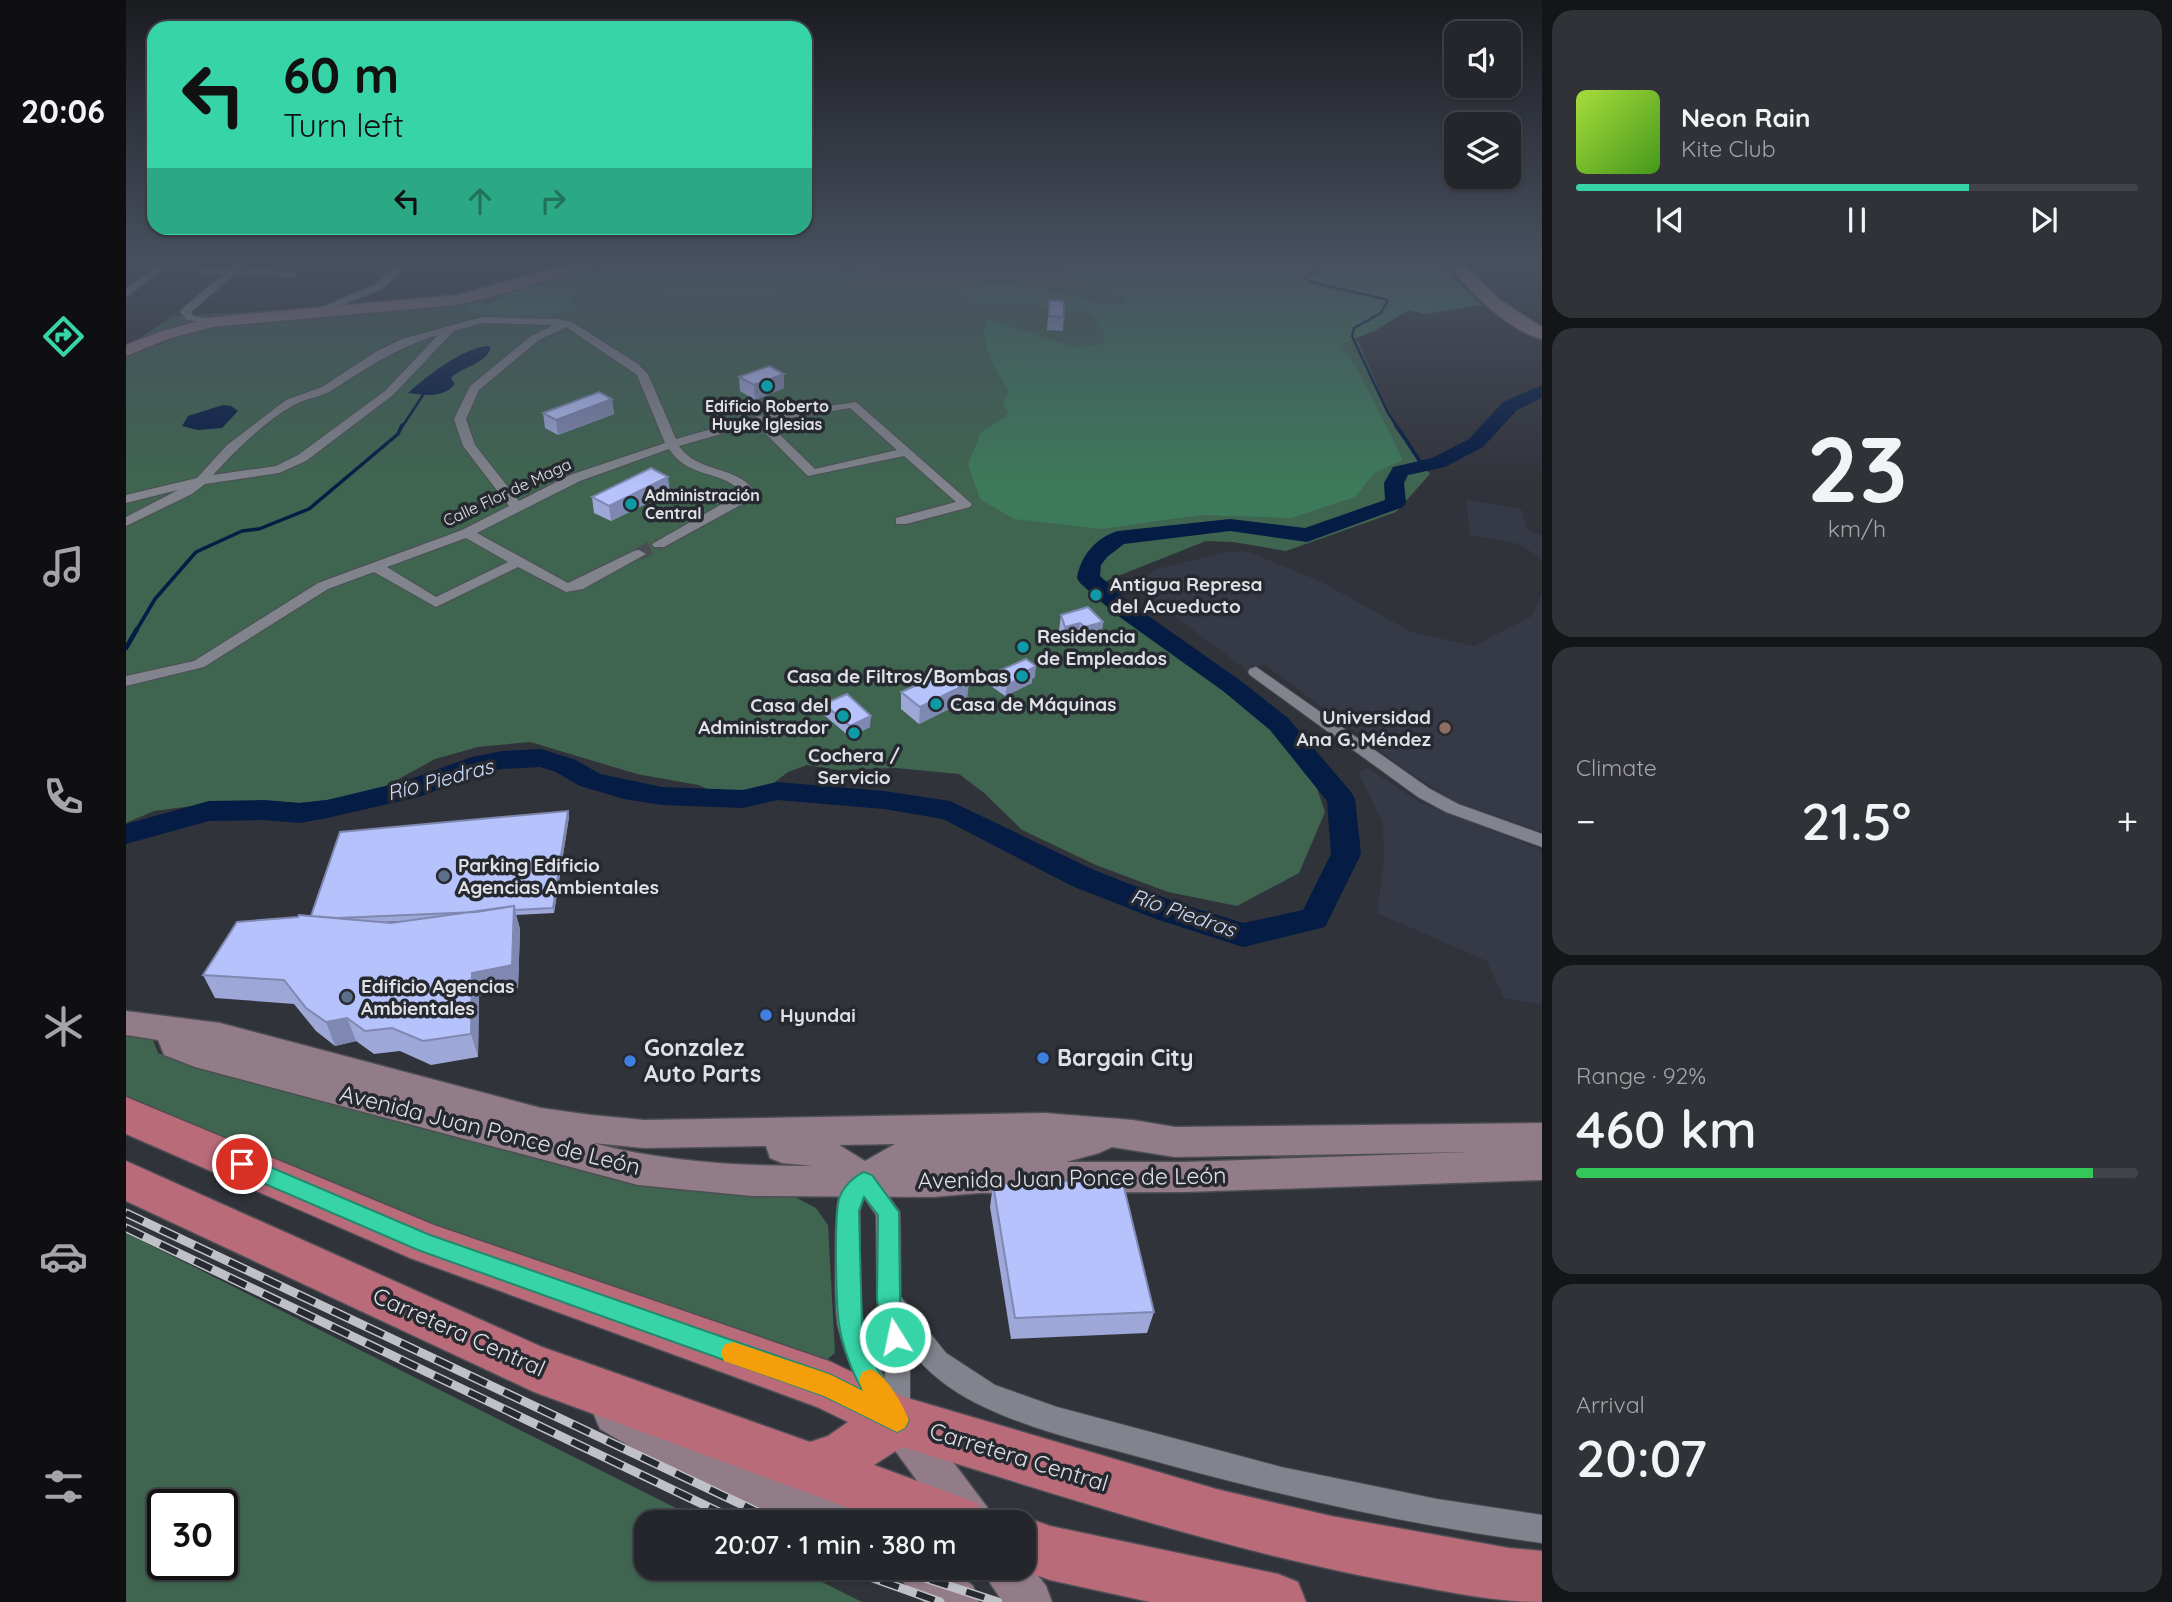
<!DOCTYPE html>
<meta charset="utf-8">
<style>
body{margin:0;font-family:Quicksand,sans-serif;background:#313238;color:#f1f3f6;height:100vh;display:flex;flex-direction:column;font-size:26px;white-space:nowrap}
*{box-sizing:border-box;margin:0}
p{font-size:23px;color:#a3a5a9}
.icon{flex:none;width:38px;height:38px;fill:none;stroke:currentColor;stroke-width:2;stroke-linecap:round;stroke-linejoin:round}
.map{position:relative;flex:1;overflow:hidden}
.drawer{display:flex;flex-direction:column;gap:10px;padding:10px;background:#141518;width:630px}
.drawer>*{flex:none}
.top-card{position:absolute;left:21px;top:21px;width:665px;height:214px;border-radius:21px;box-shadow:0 2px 5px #0004,0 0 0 2px #424348;background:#36d4a7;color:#111;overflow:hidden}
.fabs{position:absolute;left:1318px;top:21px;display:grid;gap:14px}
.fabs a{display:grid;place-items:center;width:77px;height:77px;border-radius:14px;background:#25262c;box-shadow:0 2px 5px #0004,0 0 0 2px #424348;font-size:35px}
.speed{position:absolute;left:21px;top:1489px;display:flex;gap:14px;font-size:35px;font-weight:700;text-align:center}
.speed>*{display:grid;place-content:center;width:91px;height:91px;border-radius:50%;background:#25262c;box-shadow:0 2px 5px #0004,0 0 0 2px #424348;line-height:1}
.speed .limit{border:4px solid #111;border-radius:10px;background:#fff;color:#111}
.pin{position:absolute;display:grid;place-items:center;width:60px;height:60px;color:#fff;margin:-30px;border:4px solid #fff;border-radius:50%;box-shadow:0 2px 7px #0007}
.me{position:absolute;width:77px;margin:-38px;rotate:350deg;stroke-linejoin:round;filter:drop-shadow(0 0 5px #0008)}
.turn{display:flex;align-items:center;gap:24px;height:147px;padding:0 21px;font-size:32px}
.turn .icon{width:91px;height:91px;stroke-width:2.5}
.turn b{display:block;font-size:49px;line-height:60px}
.lanes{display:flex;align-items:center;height:66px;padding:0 21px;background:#0003;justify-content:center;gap:35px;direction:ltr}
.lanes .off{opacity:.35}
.big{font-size:52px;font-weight:600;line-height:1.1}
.drawer .card{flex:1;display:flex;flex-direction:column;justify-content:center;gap:10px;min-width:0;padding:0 24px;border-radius:21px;background:#313238}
.drawer .dial{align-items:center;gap:0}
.dial b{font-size:91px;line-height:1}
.song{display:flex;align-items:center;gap:21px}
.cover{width:84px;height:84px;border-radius:10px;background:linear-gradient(135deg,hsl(80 70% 55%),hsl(100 70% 35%))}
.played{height:7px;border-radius:4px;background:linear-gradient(90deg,#36d4a7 70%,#424348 70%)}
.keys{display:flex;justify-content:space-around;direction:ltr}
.heat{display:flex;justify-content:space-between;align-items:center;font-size:38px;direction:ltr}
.charge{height:10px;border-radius:5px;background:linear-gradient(90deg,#34c759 92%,#424348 0)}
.trip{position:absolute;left:508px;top:1510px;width:402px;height:70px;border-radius:21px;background:#25262c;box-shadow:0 2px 5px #0004,0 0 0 2px #424348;font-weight:600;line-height:70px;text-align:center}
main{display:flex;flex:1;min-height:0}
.dock{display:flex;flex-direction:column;width:126px;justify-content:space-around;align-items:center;background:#0f0f12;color:#a3a5a9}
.dock .icon{width:49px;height:49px}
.dock .current{color:#36d4a7}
.dock b{font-size:32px;color:#f1f3f6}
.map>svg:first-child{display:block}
.built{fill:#363a47}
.green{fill:#3f6550;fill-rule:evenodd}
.forest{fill:#3d7a5b}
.water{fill:#051c44}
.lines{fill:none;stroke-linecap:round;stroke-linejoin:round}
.stream-far2{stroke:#051c44;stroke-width:2.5}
.stream-far1{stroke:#051c44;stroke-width:3.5}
.stream{stroke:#051c44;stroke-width:4.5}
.river{fill:#051c44;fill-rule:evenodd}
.street-tunnel{stroke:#4b4d54;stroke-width:13;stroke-dasharray:13 7;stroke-linecap:butt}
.street-casing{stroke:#4d4e54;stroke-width:2}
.secondary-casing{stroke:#4d4e54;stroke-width:3}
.highway-casing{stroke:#4d4e54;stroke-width:3}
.street{fill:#81848c;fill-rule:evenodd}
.secondary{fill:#927c87;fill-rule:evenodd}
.highway{fill:#b96b7a;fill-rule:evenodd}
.rail-casing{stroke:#c0c1c6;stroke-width:9}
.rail{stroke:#272930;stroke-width:6;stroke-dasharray:19;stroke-linecap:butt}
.wall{fill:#9da7d8;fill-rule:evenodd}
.shaded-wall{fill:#7f88b0}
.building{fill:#b6c2fb;stroke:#7f88b0;stroke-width:2}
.route{fill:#36d4a7;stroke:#238a6d;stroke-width:2}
.slow{fill:#f59e0b}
.culture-dot{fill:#0f9aa8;stroke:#272930;stroke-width:2.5}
.education-dot{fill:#8d6e63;stroke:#272930;stroke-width:2.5}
.service-dot{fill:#5c6f8a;stroke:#272930;stroke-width:2.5}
.shop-dot{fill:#3f7fe0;stroke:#272930;stroke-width:2.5}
.labels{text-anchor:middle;stroke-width:7;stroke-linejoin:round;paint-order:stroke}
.far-poi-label{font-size:16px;font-weight:bold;fill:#e0e1e6;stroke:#272930}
.far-street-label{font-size:16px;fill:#e0e1e6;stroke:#272930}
.poi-label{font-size:19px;font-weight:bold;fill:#e0e1e6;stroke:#272930;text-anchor:start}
.water-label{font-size:21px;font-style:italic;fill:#cbdcfa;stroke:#272930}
.near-poi-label{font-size:23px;font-weight:bold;fill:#e0e1e6;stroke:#272930;text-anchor:start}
.near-street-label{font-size:23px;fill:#e0e1e6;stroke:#272930}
</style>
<main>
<nav class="dock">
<b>20:06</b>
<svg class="icon current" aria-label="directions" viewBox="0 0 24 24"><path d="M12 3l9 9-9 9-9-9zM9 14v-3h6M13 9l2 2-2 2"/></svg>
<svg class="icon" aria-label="music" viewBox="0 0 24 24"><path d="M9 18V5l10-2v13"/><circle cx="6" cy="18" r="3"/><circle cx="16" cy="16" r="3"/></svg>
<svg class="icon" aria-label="phone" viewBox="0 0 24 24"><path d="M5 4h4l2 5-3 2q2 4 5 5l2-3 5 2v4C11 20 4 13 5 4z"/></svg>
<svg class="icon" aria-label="climate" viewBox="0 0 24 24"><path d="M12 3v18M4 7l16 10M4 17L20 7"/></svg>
<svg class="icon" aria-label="car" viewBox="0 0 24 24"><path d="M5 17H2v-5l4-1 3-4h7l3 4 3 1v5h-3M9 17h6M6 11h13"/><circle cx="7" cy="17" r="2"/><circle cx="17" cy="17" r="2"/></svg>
<svg class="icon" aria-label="filters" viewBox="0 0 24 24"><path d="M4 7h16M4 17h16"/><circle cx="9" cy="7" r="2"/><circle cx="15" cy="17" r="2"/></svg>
</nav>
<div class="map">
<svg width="1416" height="1602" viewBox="0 0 1416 1602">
<rect width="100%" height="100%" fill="#31333a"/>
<path class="built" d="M1340,500L1395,509L1402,530L1416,536V559L1393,544L1344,535Z
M1120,551L1196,582L1285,632L1348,646L1406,616L1416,592V832L1331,802L1284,773L1138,664L1121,670L1020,595L1009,583L1031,569L1100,552Z
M1242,768L1295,803L1416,850V1005L1378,998L1361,961L1251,913L1258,861L1257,824L1232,771Z"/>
<path class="green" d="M466,263H1182L1234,345L1269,428L1304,474L1270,512L1160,551L1107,542L1080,541L972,584L979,592L1112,687L1177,747L1199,812L1173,873L1111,906L1042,892L970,865L896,830L857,792L833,774L770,768L713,770L681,765L662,772L619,805L572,785L511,774L404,742L352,747L309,759L260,786L210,799L172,803L147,801L90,803L28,811L0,823V348L46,316L307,302L396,286Z
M0,1032L25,1035L32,1053L68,1065L539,1189L669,1197L690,1208L702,1225L709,1353L699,1361L363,1249L0,1098Z
M0,1233L578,1522H520V1568H668L736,1602H0ZM96,1505V1564H37V1505Z"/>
<path class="forest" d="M473,263H708L725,267L735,263H765L757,272L724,280L714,286L698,290L635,295H573L535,294L499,285L462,287L444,297L448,307L423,317L348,313L337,304L349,300L360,305L379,299L373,295Z
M914,263H1318L1331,281L1356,305L1299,314L1283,310L1248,331L1215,344L1230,366L1277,460L1248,473L1229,497L1165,518L1075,515L975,529L888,519L854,499L842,464L855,432L879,417L882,412L877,403L883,392C871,370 852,344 861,319L951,348L977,344L978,332L961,312L900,304H848L832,292C867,280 906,286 941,294C960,299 981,308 1001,302L998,297Z"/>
<path class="water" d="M361,346L365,347C361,363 339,366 327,376L325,378L329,384C316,399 299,395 282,393C301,376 335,349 361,346Z
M97,405L105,406L112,411L96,428L72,430L56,426L62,416Z"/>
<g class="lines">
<path class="stream-far2" d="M1189,263L1192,265L1188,273L1178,277L1188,283L1262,300L1255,313L1228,328L1226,336L1261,411L1271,427
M276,427L297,395"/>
<path class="stream-far1" d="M1270,425L1297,466
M10,631L29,599L70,552L116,531L133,529L183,509L272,434L276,425"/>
<path class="stream" d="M0,648L11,629"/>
<path class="river" d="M1416,385V398L1391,410L1357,447L1319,467L1282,475L1278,483L1280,503L1277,507L1181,542L1104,531L998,544L981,557L975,565L974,576L1004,603L1115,681L1162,718L1225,792L1229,799L1235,854L1199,927L1117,947L1030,919L946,886L817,819L758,809L651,800L617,808L536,805L498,799L454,786L430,772L414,767L376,769L352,774L293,797L201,818L174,823L138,820L83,821L0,844V824L83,801L138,800L174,803L201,800L276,782L346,757L376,751L415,749L450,760L474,774L536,787L617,790L651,782L758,791L824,801L968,870L1052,903L1117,923L1177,910L1205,854L1201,801L1144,730L1097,691L988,613L954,583L951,578C954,557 970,537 992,531L1104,519L1179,528L1259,500L1258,483L1267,467L1306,458L1343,439L1377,402Z"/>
<path class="street-tunnel" d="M513,554L533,544"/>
<defs>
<path id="street" d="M35,263H46L0,297V289Z
M111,263H121L115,269L167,271L172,274L167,277L109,274L65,312L68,316L90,320V324L61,320L54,312L55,310L97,274L72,273L69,272V268H104Z
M274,263H284L256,289L196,313L187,311L248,285Z
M356,317L432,319L446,322L512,364L522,374L550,439L632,416L730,402L846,504L844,507L780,524H770V518L830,502L778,456L682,476L630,424L553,446C572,473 607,465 627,489L620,502L538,547H528L526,544L610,496L614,490C591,469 563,479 543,449L454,481L351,533L442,583L508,551L513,550L520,554L457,589L440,592L392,567L310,607L248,572L202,589L78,667L0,686V676L68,661L192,583L336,530L383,506L337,446L328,419L344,386L405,336L428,325L356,323L328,331L267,395L180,461L153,473L79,484L66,494L0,526V517L52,490L0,503V495L71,478L101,445L160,400L196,387L251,351L276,339ZM440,327L511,375L539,443L444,475L393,501L349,445L340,419L353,390L413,340ZM312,335L259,391L172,455L150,466L87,475C109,451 139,421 168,405C180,398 196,397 208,389C242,367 272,347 312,335ZM724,408L771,450L689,469L641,422ZM340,538L382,562L310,597L261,567Z
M1130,667L1304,789L1332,804L1416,834V847L1320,812L1292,797L1124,675L1122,672L1124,669Z
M739,1171L747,1174L774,1212L775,1297L820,1353L869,1385L931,1407L1155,1467L1311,1499L1416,1515V1543C1282,1525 1151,1495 1021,1459C963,1443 903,1430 850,1403C824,1390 802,1373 784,1350V1420L780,1429L771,1433C745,1422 718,1354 712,1327C708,1311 708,1211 713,1197C717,1186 728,1175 739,1171ZM738,1198L750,1215L751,1300L759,1356V1378C726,1331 735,1266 734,1211Z"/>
<path id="secondary" d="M448,263H469L467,266L372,295L331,305L87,327L45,338L0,356V345L33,332L86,317L331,295Z
M1322,263H1336L1374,300L1416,327V339C1383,331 1341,290 1322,263Z
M0,1011L94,1023L415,1108L465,1115L518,1120L918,1113L1007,1120L1049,1127L1416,1123V1180L1059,1192L853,1193L807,1197L626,1196L512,1185L69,1067L38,1055L32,1040L0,1035ZM467,1143L518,1148L640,1146L644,1158L656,1163L687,1166C613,1166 539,1162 467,1143ZM769,1144L739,1161L713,1145ZM986,1147L1049,1157L1343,1152L1059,1162H940L973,1153Z
M488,1395L550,1429L722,1507L728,1522H661L522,1457L474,1429L468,1415L474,1401Z
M774,1404L788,1410L861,1507L867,1522H821L760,1438L754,1424L760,1410Z
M898,1557L920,1586L926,1602H877L864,1583L857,1568H898Z
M771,1568H826L847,1586L853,1602H798L778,1583Z"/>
<path id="highway" d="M0,1097L308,1225L703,1361L778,1397L1090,1489L1205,1516L1383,1548L1416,1551V1602C1364,1602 1314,1590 1263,1581C1097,1550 937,1496 776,1447L748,1465L851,1503L859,1522H761L408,1392L0,1201V1161L416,1347L684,1442L702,1436L722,1422L691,1407L284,1258L0,1134Z
M898,1517L924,1526L1152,1574L1172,1582L1180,1602H1024L924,1580L891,1568H898V1522H885Z"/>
</defs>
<use href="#street" class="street-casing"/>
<use href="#secondary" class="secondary-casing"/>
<use href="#highway" class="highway-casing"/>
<use href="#street" class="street"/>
<use href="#secondary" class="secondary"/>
<use href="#highway" class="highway"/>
<defs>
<path id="rail" d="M0,1213L653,1522
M0,1228L614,1522
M719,1568L814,1602
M768,1568L872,1602"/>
</defs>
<use href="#rail" class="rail-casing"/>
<use href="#rail" class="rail"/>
</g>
<path class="wall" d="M923,300L938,317L937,331L921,330Z
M658,374V388L629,400L614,391L613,377Z
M486,399L488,414L432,435L419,428L417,413Z
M544,492L485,521L468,513L466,497Z
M935,615L977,622L975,637L957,642L952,637L937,642L933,630Z
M866,674L909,677L906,679V683L879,696L865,686Z
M775,692L841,700L793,724L775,709Z
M698,704L744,727L724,737L698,715Z
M442,811L443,817L428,913L390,915L394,929L392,988L353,996L352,1057L305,1065L274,1051L248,1054L230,1041L209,1046L190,1031L168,1004L89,998L77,975ZM282,921L265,923L254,922Z
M867,1184L1028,1312L1021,1333L885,1339L864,1207Z"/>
<path class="shaded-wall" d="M658,374V388L629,400L628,385Z
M486,399L488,414L432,435L430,420Z
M542,477L544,492L485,521L483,506Z
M977,622L975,637L957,642L959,627Z
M954,623L952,637L937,642L939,627Z
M910,666L909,677L906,679V683L879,696L881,685Z
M843,683L841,700L793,724L794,707Z
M745,716L744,727L724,737V726Z
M442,811L443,817L428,913L427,908Z
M388,906L394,929L392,988L353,996L352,1057L345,1034L346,973Z
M221,1018L230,1041L209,1046L200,1022Z"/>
<path class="building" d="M923,300L938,301V317L923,316Z
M643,366L658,374L628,385L613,377Z
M473,392L486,399L430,420L417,413Z
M525,468L542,477L483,506L466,497Z
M962,607L977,622L959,627L954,623L939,627L935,615Z
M900,659L910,666L903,670L907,672L881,685L866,674Z
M826,670L843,683L794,707L775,692Z
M721,694L745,716L724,726L698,704Z
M442,811L427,908L389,910L388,906L350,912L212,918L185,916L214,832Z
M388,906L386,965L346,973L345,1034L297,1041L266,1028L239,1031L221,1018L200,1022L180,1008L158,980L77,975L111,922L172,917L173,915L265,923Z
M996,1179L1028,1312L889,1318L867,1184Z"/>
<linearGradient id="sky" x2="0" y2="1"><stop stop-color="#1b1c20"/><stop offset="0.54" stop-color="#485060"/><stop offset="1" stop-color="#485060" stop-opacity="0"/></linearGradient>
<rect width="1416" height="487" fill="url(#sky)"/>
<path class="route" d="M116,1155L304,1235L703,1374L737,1391C726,1373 716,1345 713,1324C710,1304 708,1217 713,1199C716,1188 728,1176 738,1172L746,1175L773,1212L774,1300L780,1337L777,1345L769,1348L761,1345L751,1300L752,1215L738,1197L733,1211L736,1325L751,1369L783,1420L779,1428L771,1432L698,1396L292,1250L109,1171L106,1164L109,1158Z"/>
<path class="slow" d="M607,1342L703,1374L737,1391L733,1381L736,1372L745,1369C761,1376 776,1403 783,1420L779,1428L771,1432L698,1396L598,1361L595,1353L598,1345Z"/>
<g class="culture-dot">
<circle cx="641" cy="386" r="7"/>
<circle cx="505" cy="504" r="7"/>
<circle cx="970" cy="595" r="7"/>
<circle cx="897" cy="647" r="7"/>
<circle cx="896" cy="676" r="7"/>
<circle cx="810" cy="704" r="7"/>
<circle cx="717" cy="716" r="7"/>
<circle cx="728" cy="733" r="7"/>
</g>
<circle class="education-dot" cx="1319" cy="728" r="7"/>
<g class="service-dot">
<circle cx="318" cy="876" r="7"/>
<circle cx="221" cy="997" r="7"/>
</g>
<g class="shop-dot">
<circle cx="640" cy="1015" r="7"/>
<circle cx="917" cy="1058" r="7"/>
<circle cx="504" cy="1061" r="7"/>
</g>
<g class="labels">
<g class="far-poi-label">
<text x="641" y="412">Edificio Roberto<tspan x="641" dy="18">Huyke Iglesias</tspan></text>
<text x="519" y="501" text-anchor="start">Administración<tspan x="519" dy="18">Central</tspan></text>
</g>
<g class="far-street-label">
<text transform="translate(381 492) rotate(-25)" y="6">Calle Flor de Maga</text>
</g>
<g class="poi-label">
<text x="984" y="591">Antigua Represa<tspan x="984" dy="22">del Acueducto</tspan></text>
<text x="911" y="643">Residencia<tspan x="911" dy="22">de Empleados</tspan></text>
<text x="882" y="683" text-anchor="end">Casa de Filtros/Bombas</text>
<text x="824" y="711">Casa de Máquinas</text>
<text x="703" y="712" text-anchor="end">Casa del<tspan x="703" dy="22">Administrador</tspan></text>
<text x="1305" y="724" text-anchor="end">Universidad<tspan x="1305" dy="22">Ana G. Méndez</tspan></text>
<text x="728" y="762" text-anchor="middle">Cochera /<tspan x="728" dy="22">Servicio</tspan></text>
<text x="332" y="872">Parking Edificio<tspan x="332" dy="22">Agencias Ambientales</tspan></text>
<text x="235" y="993">Edificio Agencias<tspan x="235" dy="22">Ambientales</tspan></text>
<text x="654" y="1022">Hyundai</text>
</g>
<g class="water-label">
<text transform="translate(314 780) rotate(-15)" y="7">Río Piedras</text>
<text transform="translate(1057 913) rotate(19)" y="7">Río Piedras</text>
</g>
<g class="near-poi-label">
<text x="518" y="1056">Gonzalez<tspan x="518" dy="26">Auto Parts</tspan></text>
<text x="931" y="1066">Bargain City</text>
</g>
<g class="near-street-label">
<text transform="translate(364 1130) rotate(14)" y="8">Avenida Juan Ponce de León</text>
<text transform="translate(946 1178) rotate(-1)" y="8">Avenida Juan Ponce de León</text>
<text transform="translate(333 1332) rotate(24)" y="8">Carretera Central</text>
<text transform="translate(893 1457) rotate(17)" y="8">Carretera Central</text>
</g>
</g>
</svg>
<div class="fabs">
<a><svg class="icon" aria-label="sound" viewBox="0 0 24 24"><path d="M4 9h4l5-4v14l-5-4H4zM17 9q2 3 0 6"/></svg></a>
<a><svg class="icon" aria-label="layers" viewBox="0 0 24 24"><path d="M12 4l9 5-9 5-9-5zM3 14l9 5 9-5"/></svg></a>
</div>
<div class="speed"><div class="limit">30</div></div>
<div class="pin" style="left:116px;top:1164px;background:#d93025"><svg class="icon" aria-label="arrive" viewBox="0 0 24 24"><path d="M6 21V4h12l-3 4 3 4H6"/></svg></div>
<svg class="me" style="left:769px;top:1337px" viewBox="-20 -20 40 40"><circle r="17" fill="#36d4a7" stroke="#fff" stroke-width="3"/><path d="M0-11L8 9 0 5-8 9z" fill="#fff"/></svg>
<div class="trip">20:07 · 1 min · 380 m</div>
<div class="top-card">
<div class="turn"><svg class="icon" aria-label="left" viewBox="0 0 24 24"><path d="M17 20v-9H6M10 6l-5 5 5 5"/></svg><div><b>60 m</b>Turn left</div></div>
<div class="lanes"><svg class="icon" aria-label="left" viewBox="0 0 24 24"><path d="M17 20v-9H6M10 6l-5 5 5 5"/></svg><svg class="icon off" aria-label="ahead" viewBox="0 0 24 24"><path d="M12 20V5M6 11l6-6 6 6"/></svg><svg class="icon off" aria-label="right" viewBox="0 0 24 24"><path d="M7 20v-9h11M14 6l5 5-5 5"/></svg></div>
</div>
</div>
<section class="drawer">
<div class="card">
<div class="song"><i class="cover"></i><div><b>Neon Rain</b><p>Kite Club</p></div></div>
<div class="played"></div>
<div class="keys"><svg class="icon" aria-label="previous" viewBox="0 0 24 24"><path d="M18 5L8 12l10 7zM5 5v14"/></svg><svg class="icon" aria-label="pause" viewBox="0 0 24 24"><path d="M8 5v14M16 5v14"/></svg><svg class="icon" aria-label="next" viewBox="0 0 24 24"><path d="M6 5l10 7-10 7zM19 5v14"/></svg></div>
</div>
<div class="card dial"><b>23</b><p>km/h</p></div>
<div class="card"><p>Climate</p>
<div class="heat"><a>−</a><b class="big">21.5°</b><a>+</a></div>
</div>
<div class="card"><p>Range · 92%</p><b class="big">460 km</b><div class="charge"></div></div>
<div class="card"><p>Arrival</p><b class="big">20:07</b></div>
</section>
</main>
